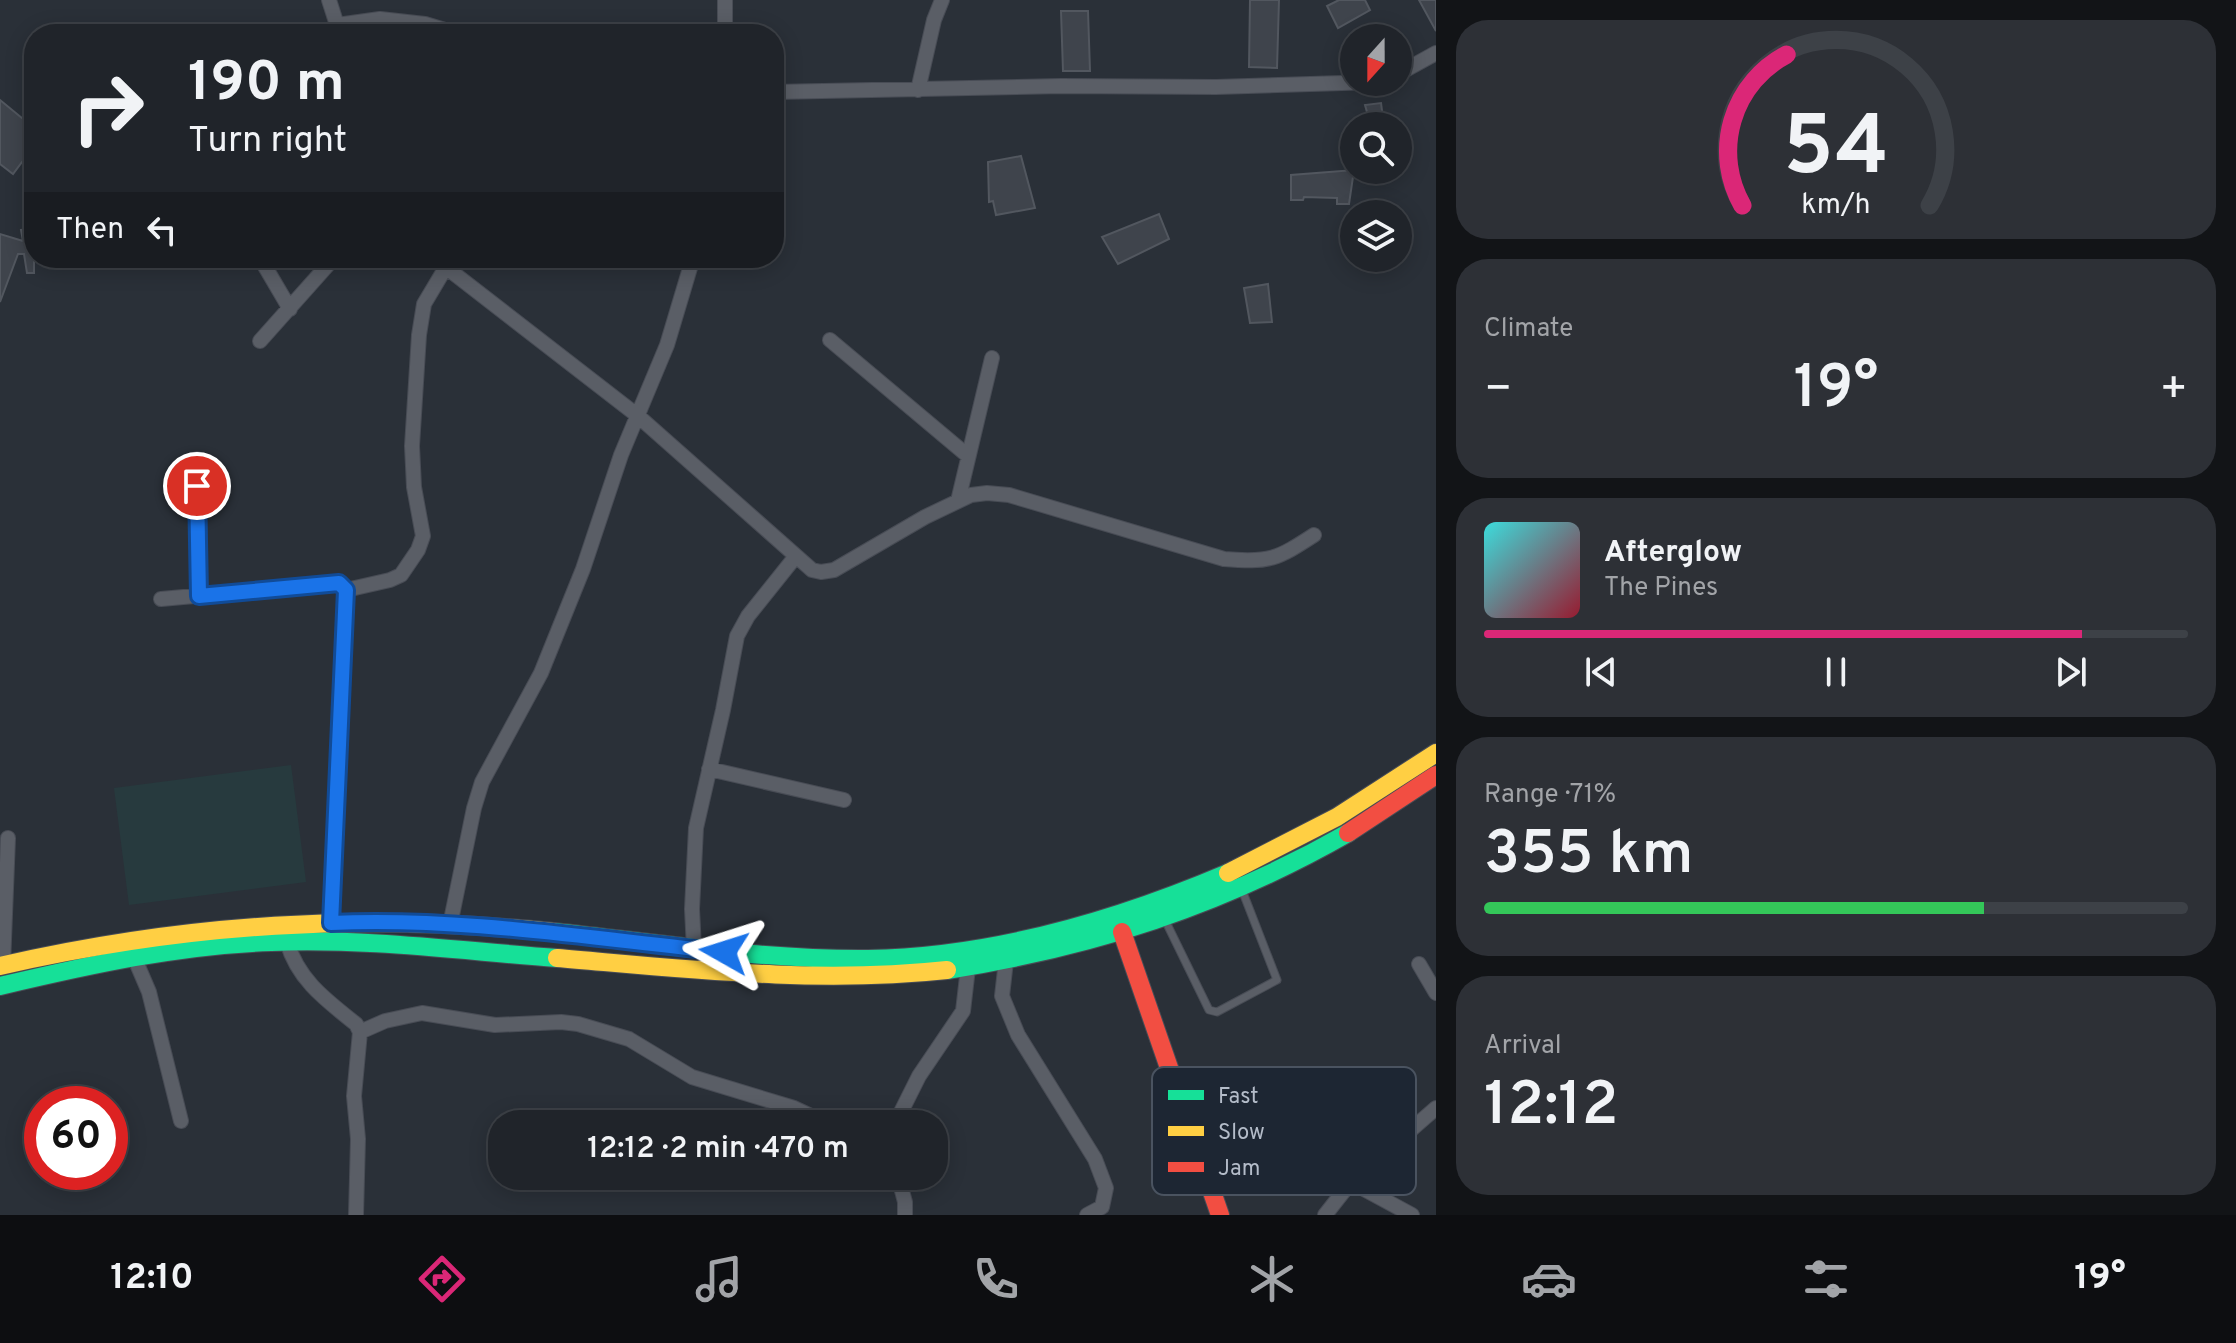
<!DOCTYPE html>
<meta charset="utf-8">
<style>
body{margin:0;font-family:Overpass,sans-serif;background:#2d3036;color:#f1f3f6;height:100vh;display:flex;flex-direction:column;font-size:30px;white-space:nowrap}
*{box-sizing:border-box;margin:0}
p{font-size:26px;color:#a2a4a8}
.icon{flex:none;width:44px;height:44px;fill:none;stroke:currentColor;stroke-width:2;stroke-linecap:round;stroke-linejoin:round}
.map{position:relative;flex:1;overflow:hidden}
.panel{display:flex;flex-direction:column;gap:20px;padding:20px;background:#121417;width:800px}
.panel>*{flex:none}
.top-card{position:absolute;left:24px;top:24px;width:760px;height:244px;border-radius:32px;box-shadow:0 4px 20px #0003,0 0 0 2px #3d4147;background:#20242a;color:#f1f3f6;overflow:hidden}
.needle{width:52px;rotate:201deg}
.buttons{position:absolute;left:1340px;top:24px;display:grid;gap:16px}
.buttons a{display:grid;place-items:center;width:72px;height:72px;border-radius:50%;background:#20242a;box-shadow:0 4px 20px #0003,0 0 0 2px #3d4147;font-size:40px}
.speed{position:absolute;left:24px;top:1086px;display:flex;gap:16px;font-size:40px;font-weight:700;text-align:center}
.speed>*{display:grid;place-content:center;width:104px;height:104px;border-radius:50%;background:#20242a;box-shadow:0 4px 20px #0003,0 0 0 2px #3d4147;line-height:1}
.speed .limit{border:12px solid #d22;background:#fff;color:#111}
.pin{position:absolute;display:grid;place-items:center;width:68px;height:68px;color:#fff;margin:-34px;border:4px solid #fff;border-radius:50%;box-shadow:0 2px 8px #0007}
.me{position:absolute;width:88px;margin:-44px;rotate:276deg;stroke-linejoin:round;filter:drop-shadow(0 0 6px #0008)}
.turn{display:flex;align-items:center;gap:28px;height:168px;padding:0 32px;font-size:36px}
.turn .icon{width:104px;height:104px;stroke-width:2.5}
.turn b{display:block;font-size:56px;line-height:68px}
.then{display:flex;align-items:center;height:76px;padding:0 32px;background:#0003;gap:16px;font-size:30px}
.big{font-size:60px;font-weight:600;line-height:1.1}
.panel .widget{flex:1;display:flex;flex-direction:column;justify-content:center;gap:12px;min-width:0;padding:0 28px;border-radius:32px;background:#2d3036}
.panel .dial{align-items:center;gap:0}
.dial svg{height:208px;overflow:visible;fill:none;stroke:#3d4147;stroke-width:7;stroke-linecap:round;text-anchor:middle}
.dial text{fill:#f1f3f6;stroke:none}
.song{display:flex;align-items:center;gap:24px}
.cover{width:96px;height:96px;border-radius:12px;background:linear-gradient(135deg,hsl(180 70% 55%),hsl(350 70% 35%))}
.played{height:8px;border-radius:4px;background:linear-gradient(90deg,#db2777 85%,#3d4147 85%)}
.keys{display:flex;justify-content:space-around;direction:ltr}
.heat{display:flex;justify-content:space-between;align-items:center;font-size:44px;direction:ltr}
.charge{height:12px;border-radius:6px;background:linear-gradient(90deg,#34c759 71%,#3d4147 0)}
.trip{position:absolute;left:488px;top:1110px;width:460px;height:80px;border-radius:32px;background:#20242a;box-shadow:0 4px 20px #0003,0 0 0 2px #3d4147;font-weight:600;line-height:80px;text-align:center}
.tab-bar{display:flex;height:128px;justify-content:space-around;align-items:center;background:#0d0e11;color:#a2a4a8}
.tab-bar .icon{width:56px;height:56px}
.tab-bar .selected{color:#db2777}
.tab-bar b{font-size:36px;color:#f1f3f6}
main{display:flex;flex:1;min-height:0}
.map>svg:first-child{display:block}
.green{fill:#273a3e}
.building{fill:#3f444c;stroke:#52575f;stroke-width:2}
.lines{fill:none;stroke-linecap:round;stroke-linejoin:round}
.lane-casing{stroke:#484c55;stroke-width:9}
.street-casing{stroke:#484c55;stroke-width:16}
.fast-casing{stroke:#484c55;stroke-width:20}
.slow-casing{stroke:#484c55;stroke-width:20}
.jam-casing{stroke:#484c55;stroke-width:20}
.lane{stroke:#5a5e66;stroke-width:7}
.street{stroke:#5a5e66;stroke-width:14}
.fast{stroke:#16e098;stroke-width:18}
.slow{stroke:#ffcf43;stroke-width:18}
.jam{stroke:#f24e42;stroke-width:18}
.route-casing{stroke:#114b97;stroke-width:20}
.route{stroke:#1a73e8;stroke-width:14}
.key{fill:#1d2633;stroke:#4a5360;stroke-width:2}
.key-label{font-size:22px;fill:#b4bcc9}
</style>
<main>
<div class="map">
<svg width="1436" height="1215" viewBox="0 0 1436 1215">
<rect width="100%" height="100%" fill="#2a3038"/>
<path class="green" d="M291,765L306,882L129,905L114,788Z"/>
<path class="building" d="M1250,0H1279L1277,68L1249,67Z
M1339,0H1365L1370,10L1338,28L1327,6Z
M1419,0H1436V31Z
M1061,11H1088L1090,71H1063Z
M0,100L34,128V159L28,154L13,174L0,164Z
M1381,103L1384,126H1371L1365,105Z
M1021,156L1035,208L996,215L993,201L989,202L988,162Z
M1354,170L1349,204H1337V198L1304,197L1303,200H1291V175Z
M1159,214L1169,239L1118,264L1102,237Z
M34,229V273H27L24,254H18L0,302V234L23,241L21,230Z
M1268,284L1272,322L1250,323L1244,288Z"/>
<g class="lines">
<defs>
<path id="lane" d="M1166,922L1209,1010L1217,1012L1277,980L1242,890"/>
<path id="street" d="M329,0L337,25V34
M337,25L380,19L425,24L458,34
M725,34V0
M1398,74L1436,53
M918,90L934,20L942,0
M774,92L1062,86L1216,87L1375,82
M260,258L290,309
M434,258L638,416L812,570L821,572L834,570L925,517L971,495L987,493L1009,495L1224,559C1270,563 1277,559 1314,535
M830,340L968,456
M260,341L334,258
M197,459L199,596
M958,501L992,358
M346,590L390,580L401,575L418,550L423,536L414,487L412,446L419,335L424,304L446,267
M161,599L339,583L346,590L331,923
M709,769L844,800
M450,925L474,808L482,782L541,673L583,569L621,455L667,345L693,258
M287,942C298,980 326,1000 356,1024L360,1032L354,1096L358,1139L356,1215
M694,949L692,909L696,828L723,710L737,636L748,616L796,556
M134,957L149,992L181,1121
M1006,961L1002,996L1018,1035L1095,1159L1106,1188L1102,1207L1087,1215
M1419,964L1436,993
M3,965L8,838
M360,1032L385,1021L422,1013L495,1025L561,1022L578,1024L629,1039L692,1077L794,1108L828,1124
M895,1124L919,1076L963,1011L968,968
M898,1176L905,1202V1215
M1351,1182L1412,1215
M1325,1215L1351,1182L1436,1108"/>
<path id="fast" d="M553,932C658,943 762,960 868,959C992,957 1115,921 1228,873
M947,970C1093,947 1220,906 1348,833
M0,986C89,965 179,945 271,942C366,938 462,951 557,958"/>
<path id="slow" d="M1228,873L1337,817L1436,753
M557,958C687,969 817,984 947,970
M0,966C187,923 362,913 553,932"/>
<path id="jam" d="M1348,833L1436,775
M1122,932L1220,1215"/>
</defs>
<use href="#lane" class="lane-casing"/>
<use href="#street" class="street-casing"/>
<use href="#fast" class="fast-casing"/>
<use href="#slow" class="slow-casing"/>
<use href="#jam" class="jam-casing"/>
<use href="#lane" class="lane"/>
<use href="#street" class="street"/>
<use href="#fast" class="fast"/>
<use href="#slow" class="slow"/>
<use href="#jam" class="jam"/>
</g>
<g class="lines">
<defs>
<path id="route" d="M197,486L199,596L339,583L346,590L331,923C462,917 594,939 724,952"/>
</defs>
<use href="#route" class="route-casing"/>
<use href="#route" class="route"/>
</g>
<rect x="1152" y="1067" width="264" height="128" rx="12" class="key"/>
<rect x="1168" y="1090" width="36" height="10" fill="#16e098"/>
<rect x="1168" y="1126" width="36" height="10" fill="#ffcf43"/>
<rect x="1168" y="1162" width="36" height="10" fill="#f24e42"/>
<g class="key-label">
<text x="1218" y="1103">Fast</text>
<text x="1218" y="1139">Slow</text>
<text x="1218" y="1175">Jam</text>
</g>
</svg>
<div class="buttons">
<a><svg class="needle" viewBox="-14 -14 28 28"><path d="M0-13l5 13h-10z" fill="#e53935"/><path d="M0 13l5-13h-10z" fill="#a2a4a8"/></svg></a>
<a><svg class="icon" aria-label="search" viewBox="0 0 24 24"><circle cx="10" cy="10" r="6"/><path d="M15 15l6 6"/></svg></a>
<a><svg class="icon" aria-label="layers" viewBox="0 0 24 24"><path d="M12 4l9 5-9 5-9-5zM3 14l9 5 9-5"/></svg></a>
</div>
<div class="speed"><div class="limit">60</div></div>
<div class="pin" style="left:197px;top:486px;background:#d93025"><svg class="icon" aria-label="arrive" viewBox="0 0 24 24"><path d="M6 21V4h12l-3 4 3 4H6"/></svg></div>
<svg class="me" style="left:724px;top:952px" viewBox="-20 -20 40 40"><path d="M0-17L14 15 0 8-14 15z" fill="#1a73e8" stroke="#fff" stroke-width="4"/></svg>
<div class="trip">12:12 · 2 min · 470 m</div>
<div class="top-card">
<div class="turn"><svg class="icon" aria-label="right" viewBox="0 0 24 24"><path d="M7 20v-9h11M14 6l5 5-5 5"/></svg><div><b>190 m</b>Turn right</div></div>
<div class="then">Then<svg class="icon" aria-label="left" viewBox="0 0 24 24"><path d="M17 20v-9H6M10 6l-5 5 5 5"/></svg></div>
</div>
</div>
<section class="panel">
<div class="widget dial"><svg viewBox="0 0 100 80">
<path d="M14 69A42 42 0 1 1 86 69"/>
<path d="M14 69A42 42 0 0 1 31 11" stroke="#db2777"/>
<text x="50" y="56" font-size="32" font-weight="700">54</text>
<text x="50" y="72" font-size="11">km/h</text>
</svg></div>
<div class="widget"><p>Climate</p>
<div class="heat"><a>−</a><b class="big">19°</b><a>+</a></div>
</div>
<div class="widget">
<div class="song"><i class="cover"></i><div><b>Afterglow</b><p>The Pines</p></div></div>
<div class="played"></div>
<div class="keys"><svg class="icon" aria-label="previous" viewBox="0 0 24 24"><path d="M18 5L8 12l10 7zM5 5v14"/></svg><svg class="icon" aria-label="pause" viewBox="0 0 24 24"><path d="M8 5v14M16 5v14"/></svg><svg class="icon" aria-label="next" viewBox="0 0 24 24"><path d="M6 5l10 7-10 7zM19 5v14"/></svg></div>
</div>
<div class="widget"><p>Range · 71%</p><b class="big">355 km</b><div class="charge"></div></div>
<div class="widget"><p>Arrival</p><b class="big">12:12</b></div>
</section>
</main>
<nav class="tab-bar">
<b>12:10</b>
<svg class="icon selected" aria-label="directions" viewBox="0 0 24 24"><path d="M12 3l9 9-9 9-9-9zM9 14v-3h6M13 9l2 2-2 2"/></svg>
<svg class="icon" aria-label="music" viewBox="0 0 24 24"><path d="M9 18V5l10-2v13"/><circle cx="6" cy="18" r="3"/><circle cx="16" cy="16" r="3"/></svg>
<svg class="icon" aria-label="phone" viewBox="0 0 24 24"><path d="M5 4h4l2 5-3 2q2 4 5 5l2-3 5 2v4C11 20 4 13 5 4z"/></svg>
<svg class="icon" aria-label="climate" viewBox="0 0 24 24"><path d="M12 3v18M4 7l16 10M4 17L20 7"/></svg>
<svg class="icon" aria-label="car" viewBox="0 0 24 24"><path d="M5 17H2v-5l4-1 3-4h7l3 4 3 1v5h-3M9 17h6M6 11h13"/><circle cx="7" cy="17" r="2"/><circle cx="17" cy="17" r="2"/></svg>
<svg class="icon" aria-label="filters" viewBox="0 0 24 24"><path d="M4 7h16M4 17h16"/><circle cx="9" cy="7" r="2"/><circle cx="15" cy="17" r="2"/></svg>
<b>19°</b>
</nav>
